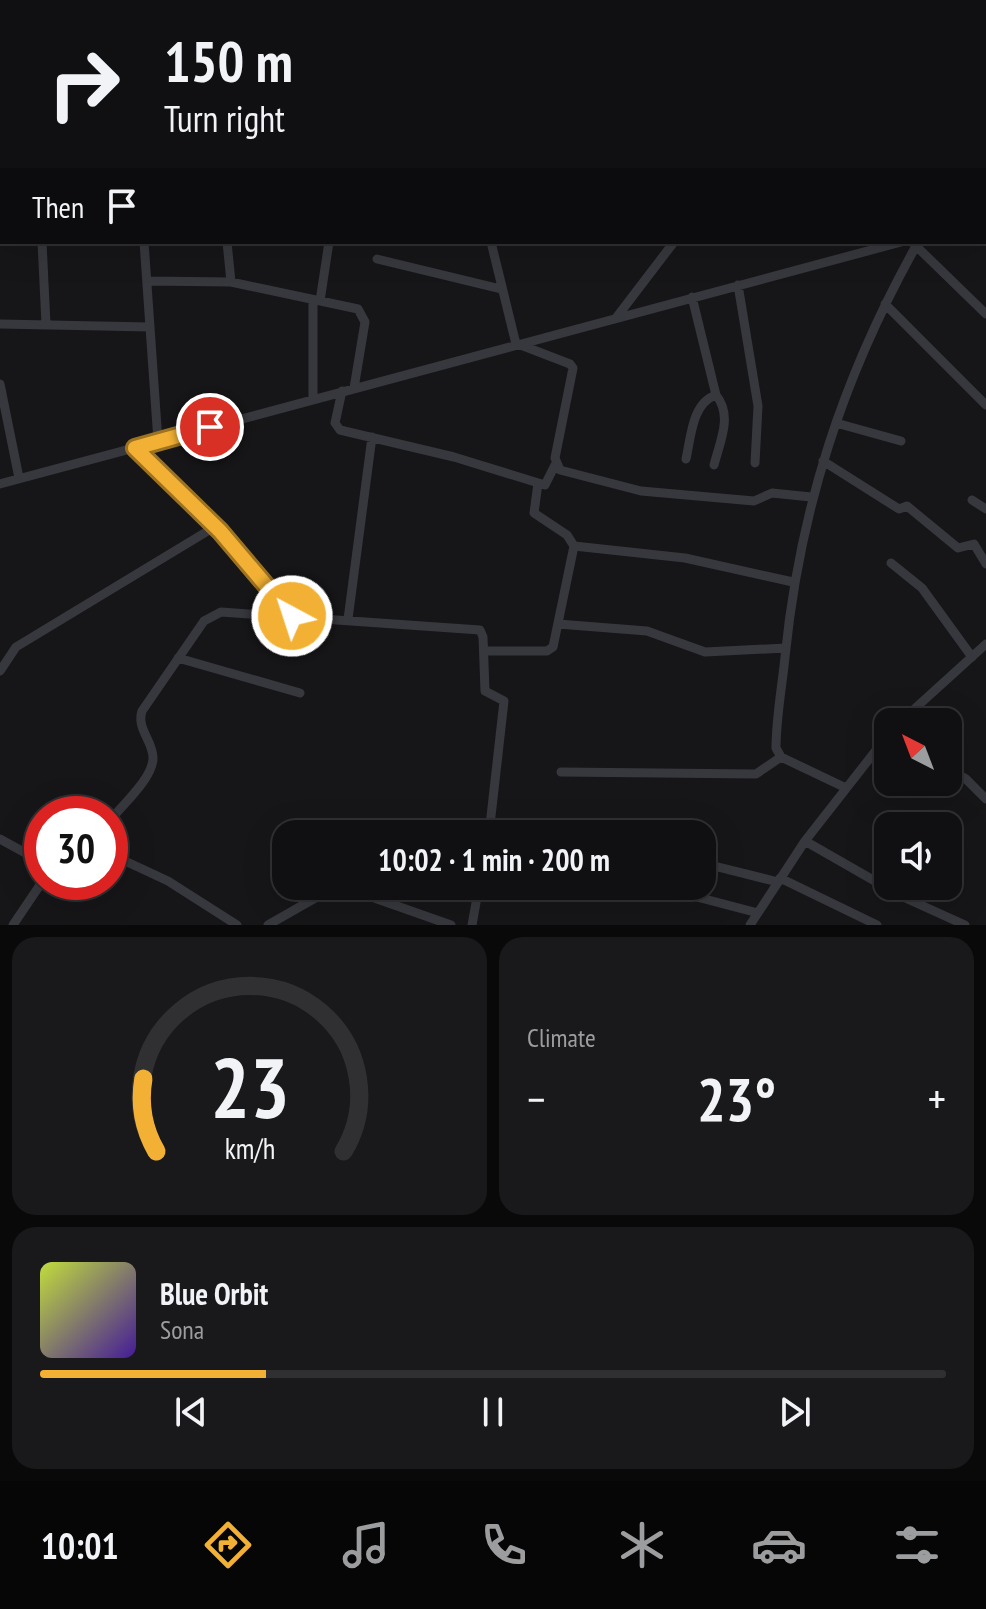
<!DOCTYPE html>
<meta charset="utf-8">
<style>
body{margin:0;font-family:"PT Sans Narrow",sans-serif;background:#19191b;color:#f1f3f6;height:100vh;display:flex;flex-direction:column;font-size:30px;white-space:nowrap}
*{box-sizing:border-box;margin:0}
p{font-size:26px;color:#9c9d9f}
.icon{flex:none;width:44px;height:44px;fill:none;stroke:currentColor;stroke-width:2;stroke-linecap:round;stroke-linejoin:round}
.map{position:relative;height:925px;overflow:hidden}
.panel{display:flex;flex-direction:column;gap:12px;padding:12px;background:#09090a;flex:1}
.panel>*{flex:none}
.banner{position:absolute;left:0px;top:0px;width:986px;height:244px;box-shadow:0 8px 32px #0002,0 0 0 2px #303032;background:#101012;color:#f1f3f6;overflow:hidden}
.needle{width:52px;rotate:318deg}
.controls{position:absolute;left:874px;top:708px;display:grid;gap:16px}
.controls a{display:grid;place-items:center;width:88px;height:88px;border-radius:16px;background:#101012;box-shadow:0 8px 32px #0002,0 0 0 2px #303032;font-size:40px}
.speed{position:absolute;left:24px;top:796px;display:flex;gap:16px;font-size:40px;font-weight:700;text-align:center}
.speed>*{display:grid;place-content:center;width:104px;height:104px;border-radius:50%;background:#101012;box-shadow:0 8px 32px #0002,0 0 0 2px #303032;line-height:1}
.speed .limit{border:12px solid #d22;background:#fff;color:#111}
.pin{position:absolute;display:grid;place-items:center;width:68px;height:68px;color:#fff;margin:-34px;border:4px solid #fff;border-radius:50%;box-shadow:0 2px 8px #0007}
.me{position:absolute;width:88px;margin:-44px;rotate:320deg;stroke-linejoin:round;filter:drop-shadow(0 0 6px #0008)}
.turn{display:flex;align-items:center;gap:28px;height:168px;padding:0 32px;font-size:36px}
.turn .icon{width:104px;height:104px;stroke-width:2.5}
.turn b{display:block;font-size:56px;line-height:68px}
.then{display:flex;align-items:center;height:76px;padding:0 32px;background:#0003;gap:16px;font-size:30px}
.big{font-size:60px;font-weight:600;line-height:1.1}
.panel .card{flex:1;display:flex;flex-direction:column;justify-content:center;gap:12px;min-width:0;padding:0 28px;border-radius:24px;background:#19191b}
.panel .dial{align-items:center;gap:0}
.dial svg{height:208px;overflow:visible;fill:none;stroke:#303032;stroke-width:7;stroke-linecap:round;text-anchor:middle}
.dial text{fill:#f1f3f6;stroke:none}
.song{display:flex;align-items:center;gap:24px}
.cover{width:96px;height:96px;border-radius:12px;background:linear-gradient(135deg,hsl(70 70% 55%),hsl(260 70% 35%))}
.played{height:8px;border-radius:4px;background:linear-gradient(90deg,#f2b134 25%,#303032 25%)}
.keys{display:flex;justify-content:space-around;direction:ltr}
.heat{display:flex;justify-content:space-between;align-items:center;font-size:44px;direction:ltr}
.panel .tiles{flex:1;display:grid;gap:12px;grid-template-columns:1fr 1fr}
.card:last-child{grid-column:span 2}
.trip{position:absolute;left:272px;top:820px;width:444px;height:80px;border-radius:24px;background:#101012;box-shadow:0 8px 32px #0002,0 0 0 2px #303032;font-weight:600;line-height:80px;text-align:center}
.tab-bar{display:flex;height:128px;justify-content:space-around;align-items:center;background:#060607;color:#9c9d9f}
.tab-bar .icon{width:56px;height:56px}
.tab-bar .selected{color:#f2b134}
.tab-bar b{font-size:36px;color:#f1f3f6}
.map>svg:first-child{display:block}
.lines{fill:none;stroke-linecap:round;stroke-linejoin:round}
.street{stroke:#37383d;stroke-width:9}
.route-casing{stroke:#9d7322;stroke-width:20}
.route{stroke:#f2b134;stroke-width:14}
</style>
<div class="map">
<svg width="986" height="925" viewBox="0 0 986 925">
<rect width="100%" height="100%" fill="#161618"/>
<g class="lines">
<path class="street" d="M144,0L145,2
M287,0L292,2
M436,0L439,2
M620,0L623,2
M707,0L710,2
M967,0L968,2
M200,2L202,0
M590,2L591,0
M851,2L853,0
M984,43L986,52
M984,86H986
M0,114H2
M984,225L986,224
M42,242L46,324
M144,242L158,441
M227,242L231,282
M491,242L516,344
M914,244L986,314
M377,259L501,289
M147,281L231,282L358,309L365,322L354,388
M738,285L758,406L755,463
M692,297L716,395C733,416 720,441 714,465
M320,301L329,242
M885,304L986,405
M616,318L674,242
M0,324L150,327
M518,344L570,364L573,368L555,458L560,470L641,491L754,501L772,493L811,497
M0,384L19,478
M342,391L335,423L340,430L454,457L545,485L555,465
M313,399V300
M836,423L901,441
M135,448L220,531L292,616
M686,459C691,437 692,403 716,395
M823,461L899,509L907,506L958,548L974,544L986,564
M0,484L901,242
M972,500L986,509
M574,546L685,558L793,582
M891,563L922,588L972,657
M348,619L372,437
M558,624L647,631L705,652L786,648
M484,651H547L553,647L574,546L567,535L534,513L538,483
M178,658L300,693
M0,671L16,647L216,526
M900,722L986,644
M948,769L966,779L986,799
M561,772L756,774L781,757
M846,788L781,757L776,748C776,718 782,687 785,657C800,508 843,377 916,246
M110,821C122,805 152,779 153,759C154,742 136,729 142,711L204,621L221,612L480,630L483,637L485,691L504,701L489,834
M0,839L42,862
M805,841L901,896L965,925
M110,854L168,881L237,925
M702,863L778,882
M780,878L877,925
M655,886L758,913
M13,925L42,882
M268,925L324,893L343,887L451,925
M472,925L479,886
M750,925L805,841L888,735"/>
</g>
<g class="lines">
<defs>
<path id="route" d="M210,427L135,448L220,531L292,616"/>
</defs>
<use href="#route" class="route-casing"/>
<use href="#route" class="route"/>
</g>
</svg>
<div class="controls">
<a><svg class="needle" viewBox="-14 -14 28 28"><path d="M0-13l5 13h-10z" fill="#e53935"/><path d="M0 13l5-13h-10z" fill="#9c9d9f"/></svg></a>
<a><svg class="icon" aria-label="sound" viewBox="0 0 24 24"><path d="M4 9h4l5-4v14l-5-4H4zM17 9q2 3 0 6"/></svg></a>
</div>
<div class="speed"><div class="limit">30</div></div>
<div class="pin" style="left:210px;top:427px;background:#d93025"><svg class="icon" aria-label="arrive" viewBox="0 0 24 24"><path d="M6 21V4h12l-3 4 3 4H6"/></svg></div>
<svg class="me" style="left:292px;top:616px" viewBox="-20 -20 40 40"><circle r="17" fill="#f2b134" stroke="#fff" stroke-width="3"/><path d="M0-11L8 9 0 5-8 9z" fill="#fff"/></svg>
<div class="trip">10:02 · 1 min · 200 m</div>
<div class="banner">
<div class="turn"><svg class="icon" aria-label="right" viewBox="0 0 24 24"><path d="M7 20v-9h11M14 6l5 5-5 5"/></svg><div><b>150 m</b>Turn right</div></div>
<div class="then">Then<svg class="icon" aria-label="arrive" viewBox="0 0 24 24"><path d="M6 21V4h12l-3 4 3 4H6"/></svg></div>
</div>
</div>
<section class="panel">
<div class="tiles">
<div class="card dial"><svg viewBox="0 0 100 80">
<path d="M14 69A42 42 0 1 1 86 69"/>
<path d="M14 69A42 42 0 0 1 9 41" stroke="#f2b134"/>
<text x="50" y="56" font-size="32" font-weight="700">23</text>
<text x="50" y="72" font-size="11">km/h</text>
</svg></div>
<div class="card"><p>Climate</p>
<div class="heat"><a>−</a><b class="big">23°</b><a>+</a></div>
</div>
<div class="card">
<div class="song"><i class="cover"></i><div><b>Blue Orbit</b><p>Sona</p></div></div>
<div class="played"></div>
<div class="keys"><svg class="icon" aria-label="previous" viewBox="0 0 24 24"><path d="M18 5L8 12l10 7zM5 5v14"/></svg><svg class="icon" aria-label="pause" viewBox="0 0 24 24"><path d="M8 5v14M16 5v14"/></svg><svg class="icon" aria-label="next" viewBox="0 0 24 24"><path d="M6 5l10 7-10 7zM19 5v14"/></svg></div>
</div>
</div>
</section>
<nav class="tab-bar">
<b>10:01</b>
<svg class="icon selected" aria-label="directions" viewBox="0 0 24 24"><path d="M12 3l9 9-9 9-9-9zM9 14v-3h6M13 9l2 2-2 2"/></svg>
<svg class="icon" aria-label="music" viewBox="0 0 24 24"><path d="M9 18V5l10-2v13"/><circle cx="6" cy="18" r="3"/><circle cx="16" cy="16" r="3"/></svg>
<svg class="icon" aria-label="phone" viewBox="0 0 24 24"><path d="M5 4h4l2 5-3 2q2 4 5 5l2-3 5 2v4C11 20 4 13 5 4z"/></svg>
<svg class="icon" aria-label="climate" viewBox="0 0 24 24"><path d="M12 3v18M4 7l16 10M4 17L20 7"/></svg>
<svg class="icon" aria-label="car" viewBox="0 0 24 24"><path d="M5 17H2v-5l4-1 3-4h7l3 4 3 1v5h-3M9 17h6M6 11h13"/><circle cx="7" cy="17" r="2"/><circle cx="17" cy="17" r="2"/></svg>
<svg class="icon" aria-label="filters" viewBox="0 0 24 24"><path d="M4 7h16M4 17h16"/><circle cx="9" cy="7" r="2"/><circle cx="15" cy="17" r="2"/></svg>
</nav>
